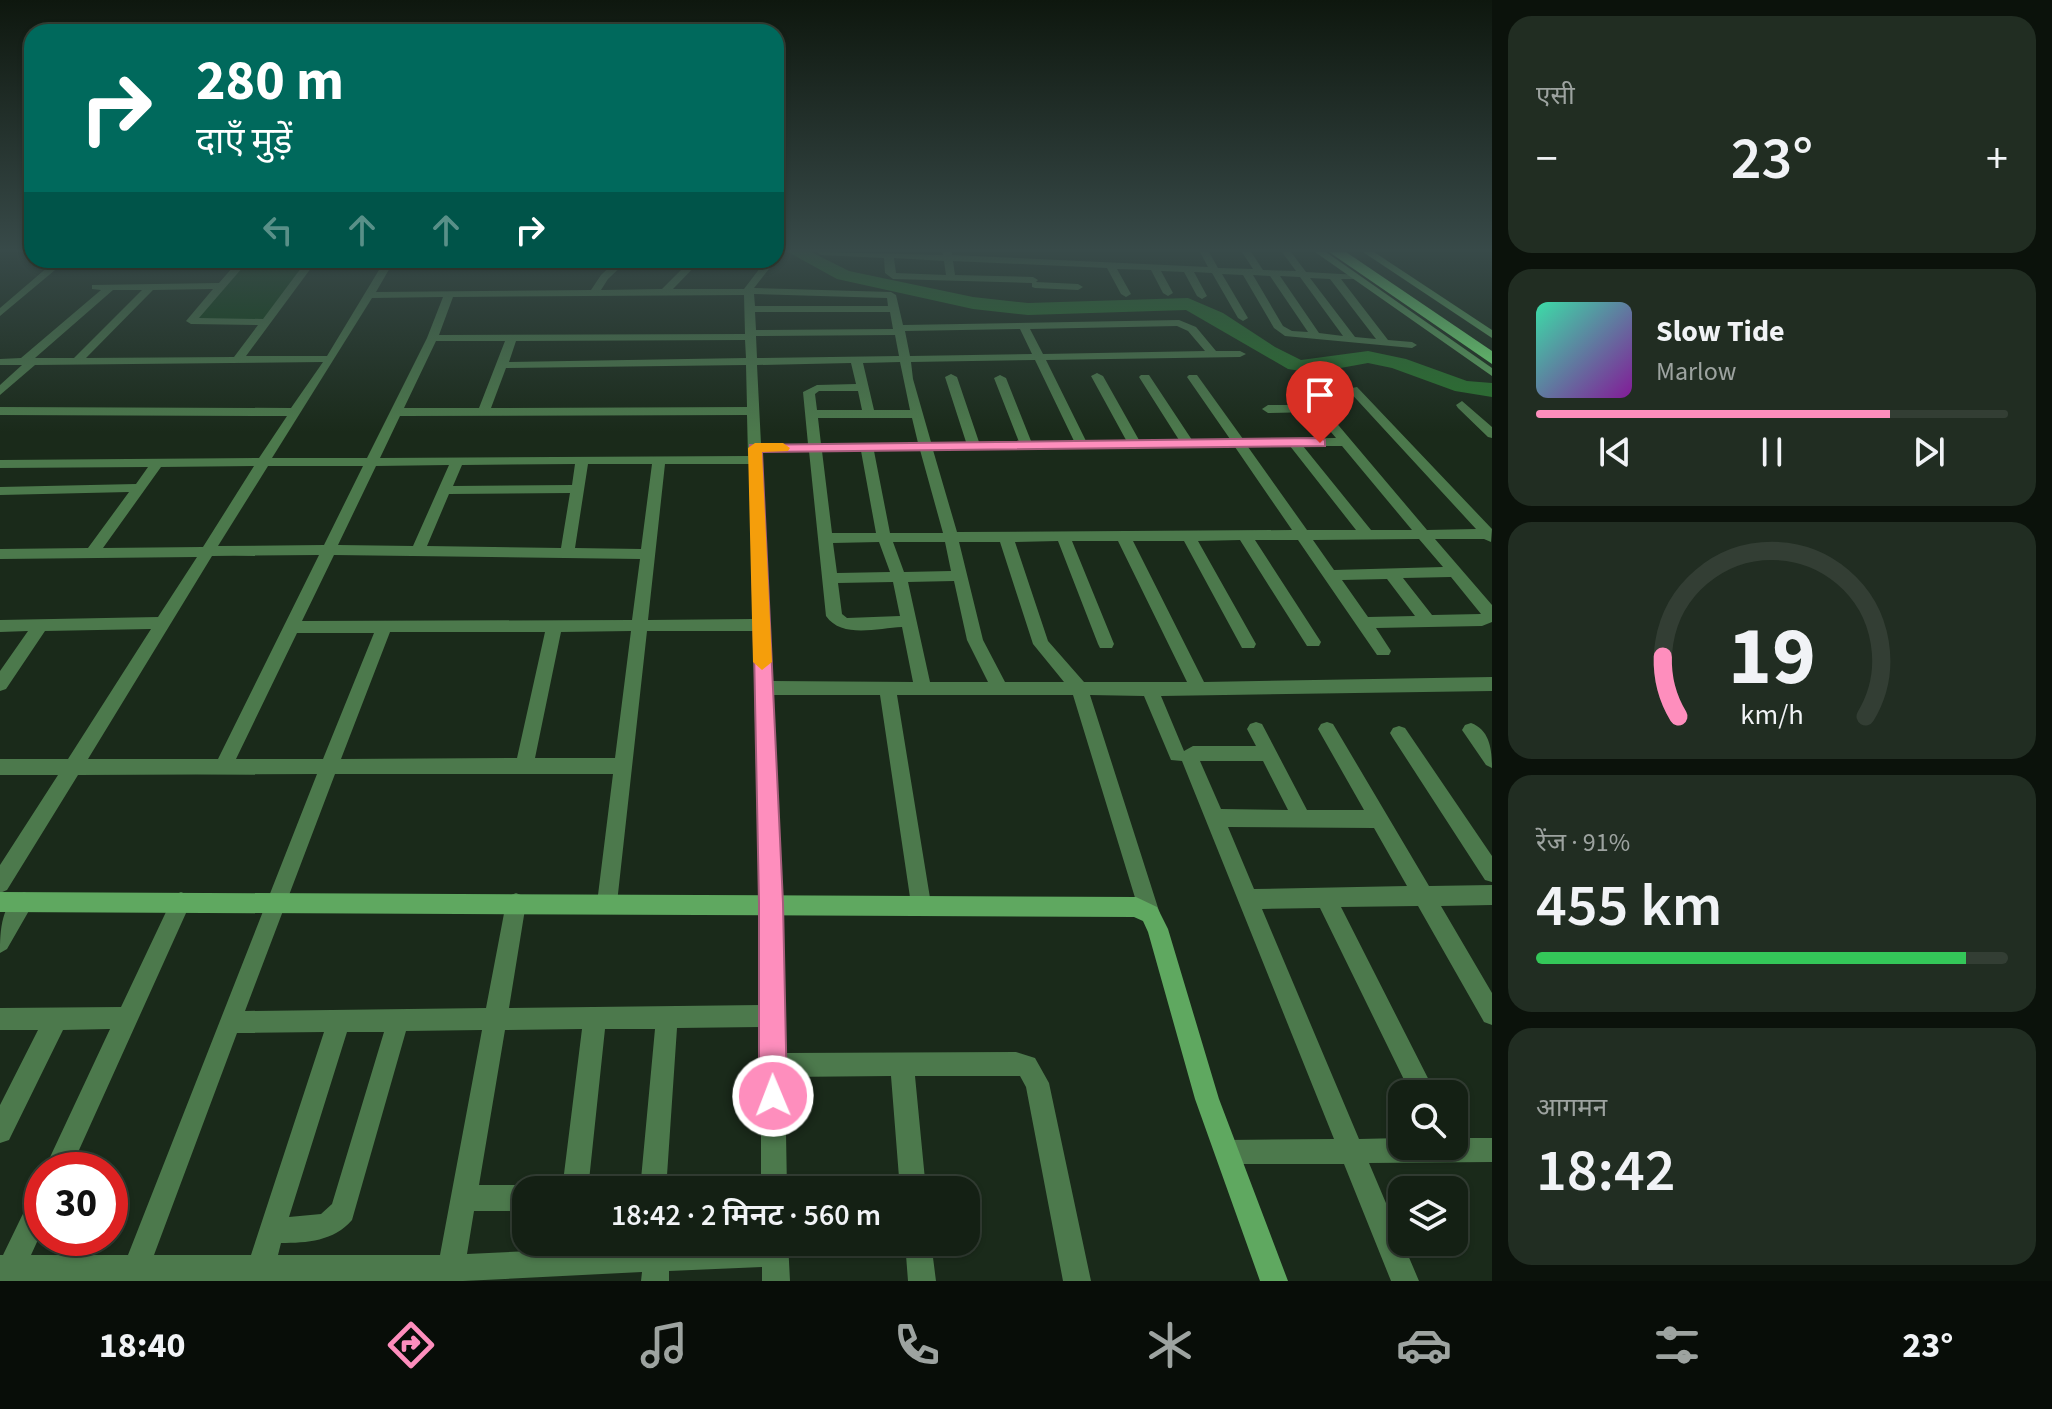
<!DOCTYPE html>
<html lang="hi">
<meta charset="utf-8">
<style>
body{margin:0;font-family:"Source Sans 3","Noto Sans Devanagari",sans-serif;background:#212d22;color:#f1f3f6;height:100vh;display:flex;flex-direction:column;font-size:30px;white-space:nowrap}
*{box-sizing:border-box;margin:0}
p{font-size:26px;color:#9da3a0}
.icon{flex:none;width:44px;height:44px;fill:none;stroke:currentColor;stroke-width:2;stroke-linecap:round;stroke-linejoin:round}
.map{position:relative;flex:1;overflow:hidden}
.details{display:flex;flex-direction:column;gap:16px;padding:16px;background:#0b120b;width:560px}
.details>*{flex:none}
.guide{position:absolute;left:24px;top:24px;width:760px;height:244px;border-radius:24px;box-shadow:0 2px 6px #0004,0 0 0 2px #333e34;background:#00695c;color:#fff;overflow:hidden}
.tools{position:absolute;left:1388px;top:1080px;display:grid;gap:16px}
.tools a{display:grid;place-items:center;width:80px;height:80px;border-radius:16px;background:#142014;box-shadow:0 2px 6px #0004,0 0 0 2px #333e34;font-size:40px}
.speed{position:absolute;left:24px;top:1152px;display:flex;gap:16px;font-size:40px;font-weight:700;text-align:center}
.speed>*{display:grid;place-content:center;width:104px;height:104px;border-radius:50%;background:#142014;box-shadow:0 2px 6px #0004,0 0 0 2px #333e34;line-height:1}
.speed .limit{border:12px solid #d22;background:#fff;color:#111}
.pin{position:absolute;display:grid;place-items:center;width:68px;height:68px;color:#fff;margin:-82px -34px;border-radius:50% 50% 50% 0;rotate:-45deg;box-shadow:0 0 8px #0007}
.pin .icon{rotate:45deg}
.me{position:absolute;width:88px;margin:-44px;rotate:359deg;stroke-linejoin:round;filter:drop-shadow(0 0 6px #0008)}
.turn{display:flex;align-items:center;gap:28px;height:168px;padding:0 40px;font-size:36px}
.turn .icon{width:104px;height:104px;stroke-width:2.5}
.turn b{display:block;font-size:56px;line-height:68px}
.lanes{display:flex;align-items:center;height:76px;padding:0 40px;background:#0003;justify-content:center;gap:40px;direction:ltr}
.lanes .off{opacity:.35}
.big{font-size:60px;font-weight:600;line-height:1.1}
.details .tile{flex:1;display:flex;flex-direction:column;justify-content:center;gap:12px;min-width:0;padding:0 28px;border-radius:24px;background:#212d22}
.details .dial{align-items:center;gap:0}
.dial svg{height:208px;overflow:visible;fill:none;stroke:#333e34;stroke-width:7;stroke-linecap:round;text-anchor:middle}
.dial text{fill:#f1f3f6;stroke:none}
.song{display:flex;align-items:center;gap:24px}
.cover{width:96px;height:96px;border-radius:12px;background:linear-gradient(135deg,hsl(160 70% 55%),hsl(290 70% 35%))}
.played{height:8px;border-radius:4px;background:linear-gradient(90deg,#fe8ebd 75%,#333e34 75%)}
.keys{display:flex;justify-content:space-around;direction:ltr}
.heat{display:flex;justify-content:space-between;align-items:center;font-size:44px;direction:ltr}
.charge{height:12px;border-radius:6px;background:linear-gradient(90deg,#34c759 91%,#333e34 0)}
.trip{position:absolute;left:512px;top:1176px;width:468px;height:80px;border-radius:24px;background:#142014;box-shadow:0 2px 6px #0004,0 0 0 2px #333e34;font-weight:600;line-height:80px;text-align:center}
.menu{display:flex;height:128px;justify-content:space-around;align-items:center;background:#080d08;color:#9da3a0}
.menu .icon{width:56px;height:56px}
.menu .selected{color:#fe8ebd}
.menu b{font-size:36px;color:#f1f3f6}
main{display:flex;flex:1;min-height:0}
.map>svg:first-child{display:block}
.green{fill:#093f0f}
.lines{fill:none;stroke-linecap:round;stroke-linejoin:round}
.river{fill:#2a742e;fill-rule:evenodd}
.street{fill:#4c794c;fill-rule:evenodd}
.secondary{fill:#5fa860;fill-rule:evenodd}
.highway{fill:#78ee7c;fill-rule:evenodd}
.route{fill:#fe8ebd;stroke:#a55c7b;stroke-width:2}
.slow{fill:#f59e0b}
</style>
<main>
<div class="map">
<svg width="1492" height="1281" viewBox="0 0 1492 1281">
<rect width="100%" height="100%" fill="#1a2a1a"/>
<path class="green" d="M245,260H312L266,322L192,321Z"/>
<g class="lines">
<path class="river" d="M788,252H811L849,271L973,297L1028,303L1188,298L1223,313L1275,347L1301,360L1368,351L1406,359L1467,381L1492,383V397L1455,391L1392,368L1368,363L1313,373L1288,369L1186,310L1028,315L973,309L837,279Z"/>
<path class="street" d="M817,252L943,255L942,252H952V255L1208,267L1200,252H1209L1218,268L1253,269L1242,252H1251L1263,270L1296,271L1282,252H1291L1306,272L1358,275V279H1341L1388,340L1412,342L1417,345L1412,348L1285,336L1274,328L1243,275L1222,274L1248,318L1243,321L1238,318L1212,273L1194,272L1207,296L1202,299L1197,296L1184,272L1161,271L1173,293L1168,296L1163,293L1151,270L1117,269L1131,294L1126,297L1121,294L1107,268L953,261L955,275L1033,277L1038,280L1036,282L1078,284L1083,287L1078,290L1035,288L1032,287V283L893,279L885,273L884,258L821,255ZM894,258L944,261L946,275L896,273ZM1253,275L1270,276L1308,332L1292,331L1283,326ZM1280,276L1300,277L1343,336L1319,333ZM1310,278L1330,279L1376,339L1355,337Z
M56,260H67L0,316V308Z
M239,260H249L199,318L263,319L307,260H317L246,356H327L385,260H555L550,263L391,266L376,292L591,290L601,275L617,260H628L608,279L601,290L662,289L691,260H701L673,289H744L766,260H776L754,288L891,292L896,295L903,325L1179,320L1196,327L1216,351H1240L1246,354L1240,357L1046,360L1086,441L1126,440L1091,376L1097,373L1103,376L1139,440H1179L1139,377L1141,375H1149L1192,440L1230,439L1187,377L1189,375H1197L1243,439L1336,438L1314,412L1268,413L1262,409L1268,405H1308L1302,397L1308,393L1312,394L1427,530L1476,529L1347,389L1357,387L1492,529L1491,542L1484,539H1435L1492,605V622L1482,626L1376,628L1391,651L1389,655H1377L1298,540H1255L1321,642L1319,646H1307L1240,540L1198,541L1256,644L1254,648H1242L1184,541H1133L1204,682L1492,677V691L1161,696L1184,751L1193,746H1256L1247,729L1250,724L1256,722L1262,724L1307,810H1364L1318,729L1321,724L1327,722L1333,724L1429,886L1492,885V905L1441,906L1492,993V1025L1484,1022L1418,906L1341,907L1436,1094H1411L1320,908L1262,909L1359,1139L1402,1138V1146H1454V1138H1492V1162L1369,1163L1419,1281H1391L1344,1164H1227L1218,1161L1215,1152L1218,1143L1227,1140L1334,1139L1182,761L1171,760L1144,696L1090,695L1160,914L1157,921L1150,924L1143,921L1140,914L1073,695H897L931,904L928,911L921,914L914,911L911,904L880,695H772L781,903L784,1053L1016,1052L1035,1058L1049,1083L1091,1281H1063L1026,1087L1020,1076H915L926,1190H900L891,1076L785,1077L787,1190H761V1027L677,1028L666,1190H640L655,1029H605L588,1190H562L582,1029L505,1030L479,1185H526L535,1190H526V1211H474L467,1254L726,1242H788L790,1281H762V1267L669,1271V1281H641L642,1272L463,1281H0V1255H3L33,1193L42,1189V1231L31,1255H128L317,774L78,775L7,890L0,893V865L58,775H0V759H68L151,629L45,631L6,689L0,691V671L28,631L0,632V620L158,617L197,557L0,559V549L88,548L129,492L0,495V487L136,484L148,467L0,468V460L259,458L287,416L0,415V407L291,408L323,362L35,365L0,395V385L22,365H0V359L21,358L101,290L92,289V285L219,283ZM213,289L186,321L191,324L258,325L234,357L86,358L153,290ZM113,290H142L74,358H35ZM754,294L887,298L888,306H755ZM744,295L745,334L439,335L453,297ZM443,297L427,338L367,458H272L372,298ZM755,312H890L893,329L756,330ZM1177,326L1188,331L1205,351L1043,354L1030,329ZM1020,329L1032,354L910,356L905,331ZM895,335L899,356L757,358L756,336ZM745,340L746,358L509,362L516,341ZM436,341H505L479,408H404ZM1035,360L1074,441H1031L1006,378L1000,375L994,378L1019,442H979L957,377L951,374L945,377L966,442H931L913,379L911,362ZM900,362L910,410H874L863,363ZM851,363L856,384L817,385L803,392L808,444H761L757,365ZM746,365L747,407L491,408L506,368ZM819,391H858L862,410H817L815,394ZM747,415L748,456L380,458L400,416ZM818,418H912L918,443L821,444ZM1290,446L1356,530H1307L1248,447ZM1303,446H1342L1412,530H1371ZM1235,447L1292,530L957,532L933,450ZM920,450L943,533H890L874,451ZM809,451L826,616C842,639 878,628 902,627L913,682L771,681L761,452ZM822,451H861L876,533H832ZM575,464L572,485L453,486L462,465ZM588,464H652L641,549L575,548ZM665,464H749L753,619L648,620ZM449,465L413,546L338,545L376,466ZM254,466L203,547L103,548L161,467ZM268,466H363L324,545L218,546ZM570,493L561,548L427,546L449,494ZM1419,539L1443,567L1334,570L1313,540ZM1058,541L1098,644L1100,648H1112L1114,644L1072,541H1118L1187,682H1084L1048,641L1015,542ZM879,542L890,572L837,573L833,543ZM893,542H945L951,571L904,572ZM959,542H1000L1033,644L1064,682H1005L983,640ZM319,555L218,759H88L212,556ZM334,555L640,559L632,620L302,621ZM1451,577L1481,614L1432,615L1403,578ZM1387,579L1415,616L1368,617L1342,580ZM954,581L967,640L988,682H930L908,582ZM893,582L900,616L847,618L842,614L838,583ZM631,631L615,758H535L561,632ZM647,631H753L761,1005L509,1008L526,903L523,896L516,893L509,896L506,903L486,1008L245,1011L335,774H613L597,903L600,910L607,913L614,910L617,903ZM390,632H545L517,758L341,759ZM297,633H374L323,759H236ZM1200,761H1263L1288,810L1221,809ZM1228,827L1374,828L1407,886L1254,889ZM482,1030L440,1255H278L281,1243C307,1243 334,1241 352,1220L406,1031ZM324,1032L251,1255H154L237,1033ZM347,1032H384L332,1204L321,1214L289,1217Z
M1462,401L1492,427V438L1488,437L1458,408L1456,405Z
M1471,723C1490,730 1492,750 1492,768L1486,765L1462,730L1465,725Z
M1399,726L1405,728L1492,856V882L1485,880L1393,738L1390,733L1393,728Z
M24,892L31,895L34,902L7,949L0,953C0,931 1,901 24,892Z
M181,892L188,895L191,902L70,1170H44L110,1029L63,1030L9,1140L0,1143V1105L38,1030H0V1008L121,1007L174,895Z
M905,1242H931L936,1281H908Z"/>
<path class="secondary" d="M1315,252H1326L1492,368V376Z
M1363,252H1374L1492,330V338Z
M0,892L1136,897L1157,907L1168,929L1219,1099L1288,1281H1260L1195,1099L1148,932L1143,921L1134,917L0,912Z"/>
<path class="highway" d="M1329,252H1346L1492,351V364Z"/>
</g>
<linearGradient id="sky" x2="0" y2="1"><stop stop-color="#0e170e"/><stop offset="0.58" stop-color="#384a49"/><stop offset="1" stop-color="#384a49" stop-opacity="0"/></linearGradient>
<rect width="1492" height="432" fill="url(#sky)"/>
<path class="route" d="M1320,438L1325,440V446L762,452L783,903L787,1096L783,1106L773,1110L763,1106L759,1096V903L750,445Z"/>
<path class="slow" d="M783,443L790,448L788,451L762,452L772,662L762,670L753,662L748,448L755,443Z"/>
</svg>
<div class="tools">
<a><svg class="icon" aria-label="search" viewBox="0 0 24 24"><circle cx="10" cy="10" r="6"/><path d="M15 15l6 6"/></svg></a>
<a><svg class="icon" aria-label="layers" viewBox="0 0 24 24"><path d="M12 4l9 5-9 5-9-5zM3 14l9 5 9-5"/></svg></a>
</div>
<div class="speed"><div class="limit">30</div></div>
<div class="pin" style="left:1320px;top:443px;background:#d93025"><svg class="icon" aria-label="arrive" viewBox="0 0 24 24"><path d="M6 21V4h12l-3 4 3 4H6"/></svg></div>
<svg class="me" style="left:773px;top:1096px" viewBox="-20 -20 40 40"><circle r="17" fill="#fe8ebd" stroke="#fff" stroke-width="3"/><path d="M0-11L8 9 0 5-8 9z" fill="#fff"/></svg>
<div class="trip">18:42 · 2 मिनट · 560 m</div>
<div class="guide">
<div class="turn"><svg class="icon" aria-label="right" viewBox="0 0 24 24"><path d="M7 20v-9h11M14 6l5 5-5 5"/></svg><div><b>280 m</b>दाएँ मुड़ें</div></div>
<div class="lanes"><svg class="icon off" aria-label="left" viewBox="0 0 24 24"><path d="M17 20v-9H6M10 6l-5 5 5 5"/></svg><svg class="icon off" aria-label="ahead" viewBox="0 0 24 24"><path d="M12 20V5M6 11l6-6 6 6"/></svg><svg class="icon off" aria-label="ahead" viewBox="0 0 24 24"><path d="M12 20V5M6 11l6-6 6 6"/></svg><svg class="icon" aria-label="right" viewBox="0 0 24 24"><path d="M7 20v-9h11M14 6l5 5-5 5"/></svg></div>
</div>
</div>
<section class="details">
<div class="tile"><p>एसी</p>
<div class="heat"><a>−</a><b class="big">23°</b><a>+</a></div>
</div>
<div class="tile">
<div class="song"><i class="cover"></i><div><b>Slow Tide</b><p>Marlow</p></div></div>
<div class="played"></div>
<div class="keys"><svg class="icon" aria-label="previous" viewBox="0 0 24 24"><path d="M18 5L8 12l10 7zM5 5v14"/></svg><svg class="icon" aria-label="pause" viewBox="0 0 24 24"><path d="M8 5v14M16 5v14"/></svg><svg class="icon" aria-label="next" viewBox="0 0 24 24"><path d="M6 5l10 7-10 7zM19 5v14"/></svg></div>
</div>
<div class="tile dial"><svg viewBox="0 0 100 80">
<path d="M14 69A42 42 0 1 1 86 69"/>
<path d="M14 69A42 42 0 0 1 8 46" stroke="#fe8ebd"/>
<text x="50" y="56" font-size="32" font-weight="700">19</text>
<text x="50" y="72" font-size="11">km/h</text>
</svg></div>
<div class="tile"><p>रेंज · 91%</p><b class="big">455 km</b><div class="charge"></div></div>
<div class="tile"><p>आगमन</p><b class="big">18:42</b></div>
</section>
</main>
<nav class="menu">
<b>18:40</b>
<svg class="icon selected" aria-label="directions" viewBox="0 0 24 24"><path d="M12 3l9 9-9 9-9-9zM9 14v-3h6M13 9l2 2-2 2"/></svg>
<svg class="icon" aria-label="music" viewBox="0 0 24 24"><path d="M9 18V5l10-2v13"/><circle cx="6" cy="18" r="3"/><circle cx="16" cy="16" r="3"/></svg>
<svg class="icon" aria-label="phone" viewBox="0 0 24 24"><path d="M5 4h4l2 5-3 2q2 4 5 5l2-3 5 2v4C11 20 4 13 5 4z"/></svg>
<svg class="icon" aria-label="climate" viewBox="0 0 24 24"><path d="M12 3v18M4 7l16 10M4 17L20 7"/></svg>
<svg class="icon" aria-label="car" viewBox="0 0 24 24"><path d="M5 17H2v-5l4-1 3-4h7l3 4 3 1v5h-3M9 17h6M6 11h13"/><circle cx="7" cy="17" r="2"/><circle cx="17" cy="17" r="2"/></svg>
<svg class="icon" aria-label="filters" viewBox="0 0 24 24"><path d="M4 7h16M4 17h16"/><circle cx="9" cy="7" r="2"/><circle cx="15" cy="17" r="2"/></svg>
<b>23°</b>
</nav>
